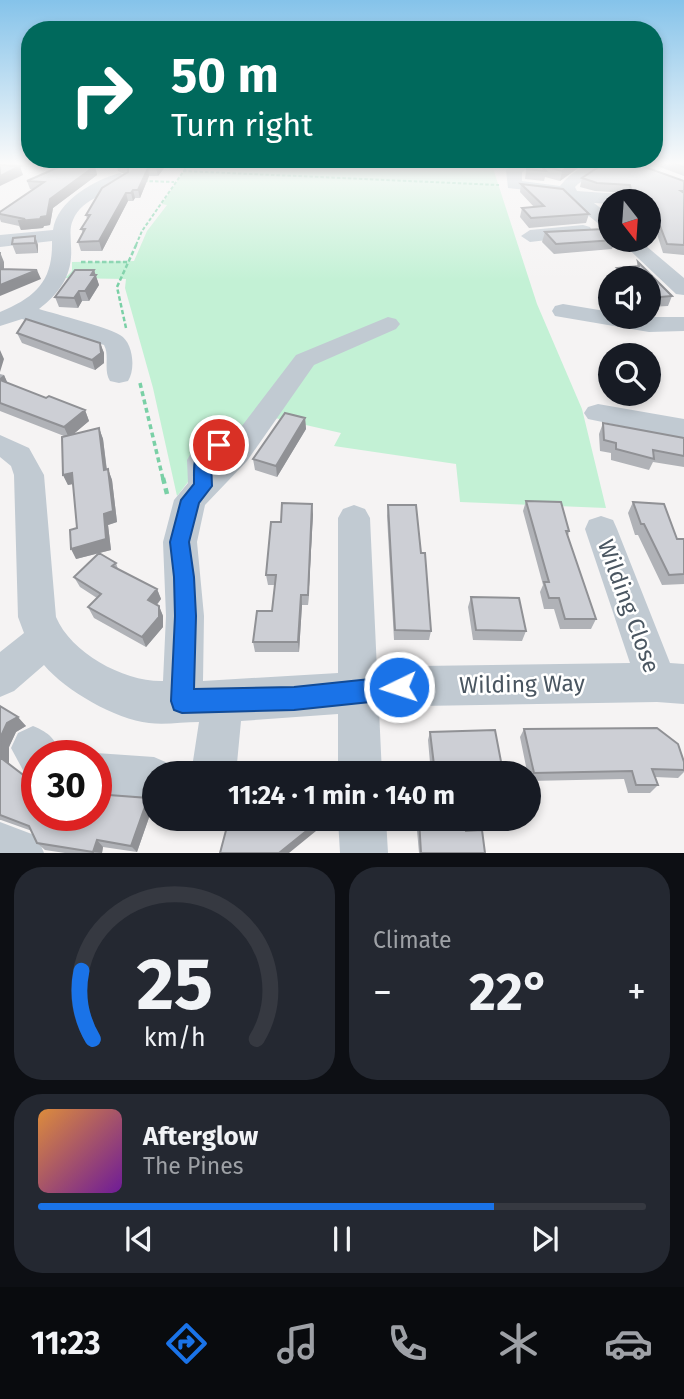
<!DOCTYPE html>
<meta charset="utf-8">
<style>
body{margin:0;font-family:"Fira Sans",sans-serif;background:#242831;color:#f1f3f6;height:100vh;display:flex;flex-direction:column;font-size:26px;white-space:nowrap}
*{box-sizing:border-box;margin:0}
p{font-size:23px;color:#9ea1a6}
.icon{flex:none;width:38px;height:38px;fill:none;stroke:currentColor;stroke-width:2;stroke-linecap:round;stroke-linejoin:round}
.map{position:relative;height:853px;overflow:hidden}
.sheet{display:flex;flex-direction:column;gap:14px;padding:14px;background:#0d0f14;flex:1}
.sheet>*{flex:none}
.banner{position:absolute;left:21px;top:21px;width:642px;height:147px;border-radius:28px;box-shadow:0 4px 10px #0003;background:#00695c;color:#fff;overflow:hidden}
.needle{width:46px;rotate:163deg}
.tools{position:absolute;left:598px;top:189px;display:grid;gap:14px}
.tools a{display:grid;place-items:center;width:63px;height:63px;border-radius:50%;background:#171b24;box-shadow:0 4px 10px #0003;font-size:35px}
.speed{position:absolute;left:21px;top:740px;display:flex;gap:14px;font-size:35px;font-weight:700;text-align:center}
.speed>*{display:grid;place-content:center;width:91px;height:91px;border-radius:50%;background:#171b24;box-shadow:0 4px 10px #0003;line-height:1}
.speed .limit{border:10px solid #d22;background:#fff;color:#111}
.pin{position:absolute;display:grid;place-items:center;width:60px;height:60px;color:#fff;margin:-30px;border:4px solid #fff;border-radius:50%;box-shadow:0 2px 7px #0007}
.me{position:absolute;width:77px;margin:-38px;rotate:266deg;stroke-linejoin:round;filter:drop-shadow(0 0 5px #0008)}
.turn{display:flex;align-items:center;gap:24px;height:147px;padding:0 35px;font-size:32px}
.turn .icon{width:91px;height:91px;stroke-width:2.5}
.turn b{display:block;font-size:49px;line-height:60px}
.big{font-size:52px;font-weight:700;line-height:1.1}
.sheet .widget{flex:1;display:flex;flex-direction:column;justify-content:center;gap:10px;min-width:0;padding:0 24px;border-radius:28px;background:#242831}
.sheet .dial{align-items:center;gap:0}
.dial svg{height:182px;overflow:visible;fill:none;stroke:#363941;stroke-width:7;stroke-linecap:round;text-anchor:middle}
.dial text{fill:#f1f3f6;stroke:none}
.song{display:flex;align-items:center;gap:21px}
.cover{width:84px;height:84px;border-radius:10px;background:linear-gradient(135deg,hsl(30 70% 55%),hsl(280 70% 35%))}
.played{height:7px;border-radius:4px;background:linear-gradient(90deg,#1a73e8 75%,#363941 75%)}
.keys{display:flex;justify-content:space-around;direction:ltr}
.heat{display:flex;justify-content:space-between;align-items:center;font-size:38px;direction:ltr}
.sheet .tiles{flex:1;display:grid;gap:14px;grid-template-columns:1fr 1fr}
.widget:last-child{grid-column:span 2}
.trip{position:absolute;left:142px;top:761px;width:399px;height:70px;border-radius:35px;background:#171b24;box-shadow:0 4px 10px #0003;font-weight:700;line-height:70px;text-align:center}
.menu{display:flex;height:112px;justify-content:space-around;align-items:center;background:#090b0e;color:#9ea1a6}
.menu .icon{width:49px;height:49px}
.menu .on{color:#1a73e8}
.menu b{font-size:32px;color:#f1f3f6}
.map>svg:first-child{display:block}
.green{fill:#c3f1d5}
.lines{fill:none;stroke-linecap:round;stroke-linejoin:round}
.path-far3{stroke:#7ad0a6;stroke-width:2;stroke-dasharray:3.5 2;stroke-linecap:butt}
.path-far2{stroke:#7ad0a6;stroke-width:2.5;stroke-dasharray:4.5 2.5;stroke-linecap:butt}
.path-far1{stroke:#7ad0a6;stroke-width:3.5;stroke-dasharray:5 3.5;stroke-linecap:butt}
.path{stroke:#7ad0a6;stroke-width:4.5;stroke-dasharray:6 4.5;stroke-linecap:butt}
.minor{fill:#c1cad2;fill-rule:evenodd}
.wall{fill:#b0b2b7}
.shaded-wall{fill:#909195}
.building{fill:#cdcfd5;stroke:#909195;stroke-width:2}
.route{fill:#1a73e8;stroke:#114b97;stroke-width:2}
.labels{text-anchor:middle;stroke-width:5;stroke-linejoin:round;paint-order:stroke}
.near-street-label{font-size:23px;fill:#4a5661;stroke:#fff}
</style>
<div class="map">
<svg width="684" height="853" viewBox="0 0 684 853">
<rect width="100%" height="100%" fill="#f5f3f3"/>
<path class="green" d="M190,162H491L537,304L582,409L606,508L460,502L456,464L334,446L341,433L253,413L236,438L200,440L188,482L177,496L153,388L125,288L126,279L65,278L72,271V262L134,261L147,231L167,205L162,204Z"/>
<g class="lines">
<path class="path-far3" d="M183,171L499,185
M144,181L174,182
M136,245L142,231L190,162"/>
<path class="path-far2" d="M81,262H127
M126,328L117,287L137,243"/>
<path class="path-far1" d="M140,383L163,479"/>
<path class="path" d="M163,478L167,494"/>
<path class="minor" d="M516,162H535L522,172V181L560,186C573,169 590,162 611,162L578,184L575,187L577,191L620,194L628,199L611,201V204L594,203L611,216V230L605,229L562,194L508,188L506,170Z
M638,162H661L639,172L631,167Z
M120,173L128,178C114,193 82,197 73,220C69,228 71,237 71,246C73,274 61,292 39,309C58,315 105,326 120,335C133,342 136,369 128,381L119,383L110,381C103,370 110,356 104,345L22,319L0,326V312C36,297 53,281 52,241L0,247V235L53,230C57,201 94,180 120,173Z
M583,225L590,227L592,231L590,235L530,242L521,236L530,230Z
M619,240H639L684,278V295L676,294Z
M563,304L611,312V317H684V331L649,332L555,316L552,311L555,306Z
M388,317L396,319L400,324L396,329L314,365L247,461L205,505L197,542L204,616L203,681L338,673V518L343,509L354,505L365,509L370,518L377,670L421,666L630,663L585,529L589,520L601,516L613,520L617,529L670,663L684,664V704L657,702L421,706L379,710L382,774H338V714L241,721L236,774H191L199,722C183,722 165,725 149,723C115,719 66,691 44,665L14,691L0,697V652L24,633L18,617L14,475L11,466L0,457V435L29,448L44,475L56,617C71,653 124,682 163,681L166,616L163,542L174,500L188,483L187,460L197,443L219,435H235L296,355Z
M598,404L684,419V439L588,419L584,413L588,407Z
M33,726C50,733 55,739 62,756H37V777L24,772L11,748L18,733Z
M96,753L154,757L170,764L174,774H154V803L96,799V756H90Z
M338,819H386L388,853H340Z
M0,822L37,836L44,853H0Z"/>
</g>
<path class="wall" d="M169,162L158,176H149L140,198H135L133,201H128L102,251H81L78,242L83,233L81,229L87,219L86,215L125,174L118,171L116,163Z
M662,162H684V176L660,167Z
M527,164L582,165L560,181L545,177L544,181L525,179Z
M95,166L97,175L53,208L50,225L44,226L43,228L21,230L19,226L1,222L0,219V212L33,190L30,189L27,181Z
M582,178L684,181V255L663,253L657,234H649V201H620L622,196L628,195V193L595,191L580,187Z
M521,184L589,214L586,223L529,228L520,217L522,208L534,207L520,192Z
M545,232L615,240L612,249L554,254L542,242Z
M35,236L38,245V253L16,254L12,244Z
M638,262L672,296L668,306L649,307V278H614L617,268L637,266Z
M94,270L99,285L89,301H82L78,308L59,307L55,297Z
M17,333L100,343L104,353V363L95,370L22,343Z
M0,374L4,375L7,383L46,398L85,410L89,421L73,434L99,428L103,439L107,470L108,469L112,480L117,522L108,525L111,550L76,559L77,528L73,484L68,485L63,475L64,436L0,411Z
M305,418L306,429L277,477L255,470L253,459Z
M603,423L684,438V467L653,462L649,470L611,460V453L600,451L599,434Z
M526,501L569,531L568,536L596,619L591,629H560L554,609H544L540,592L543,585L523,511Z
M633,502L677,539H684V584L662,585L638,535H635L628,513Z
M388,505L421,553L431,631L429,640H394L387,516Z
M313,514L308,605H302L299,652H255L253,642L272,611L275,585H268L266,575L281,522Z
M116,563L118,569L157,589L161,599L157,605L159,606L163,616V627L146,647L94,618L88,607L97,598L80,587L74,577Z
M471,597L526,631L522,641L473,640L468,607Z
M0,706L26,726L16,732L9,747V764L37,816L153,806L137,852L103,847L102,853H65L45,850L37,843L32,831L1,820H0Z
M524,729L684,762V772L678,778L655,777L658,785L650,793H628L624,779L529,781L520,737Z
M430,732L503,772L502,774H431L428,740Z
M416,819H465L466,831L485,853H419Z"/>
<path class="shaded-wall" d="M161,162H169L158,176L156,168Z
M575,162H594L582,165L560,181L562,171Z
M20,166L23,175L0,186V176Z
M95,166L97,175L53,208L50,225L44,226L43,228L21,230L18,221L41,217L50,199Z
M148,168L149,176L140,198L138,190Z
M133,190L135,198L133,201L131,193Z
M126,193L128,201L102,251L99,241Z
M35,236L38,245V253L35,243Z
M0,252L4,262V279L0,269Z
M37,270L41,279L0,296V285Z
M94,270L99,285L89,301L85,291L91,275Z
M79,291L82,301L78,308L74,298Z
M100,343L104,353V363L95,370L92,360Z
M0,350L4,359L0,372Z
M4,375L9,386L0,382V378Z
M85,410L89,421L69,438L64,427Z
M305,418L306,429L277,477L276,466Z
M99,428L103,439L108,481L104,470Z
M108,469L112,480L117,522L108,525L111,550L76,559L71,549L104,514Z
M72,473L77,483L68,485L63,475Z
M312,504L313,514L308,605V595Z
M157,589L161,599L152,610L148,600Z
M301,595L302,605L299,652L298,642Z
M159,606L163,616V627L146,647L142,637Z
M18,717L26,726L16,732L9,747V766L1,758L0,738L7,723Z
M148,798L153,806L137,852L131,846Z
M316,819H318L316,831L289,853H279Z
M97,840L103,847L102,853L93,852Z"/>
<path class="building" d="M70,162H84L95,166L50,199L47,216L41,217L40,219L18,221L25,219L0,214V212L44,182L27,181Z
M117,162H161L156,168H148L138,190H133L131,193H126L99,241L78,242L85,229H81L90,215H86L102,188L128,172V168Z
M529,162H575L562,171L540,165L546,171L527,169V164Z
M606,162H631L684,181V191H681L684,193V245L667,244L660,226L649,225V201H623L622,196L632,194L630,185L597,183L582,178Z
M671,162H684V167Z
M0,165L20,166L0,176Z
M521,184L563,189L589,214L531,218L522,208L544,206Z
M604,229L611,236V240H615L556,244L545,232Z
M35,236V243L12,244L13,238Z
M0,252V269L37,270L0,285Z
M638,262L672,296L649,298V278H628L617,268L639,266Z
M75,270H94L91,275H96L85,291H79L74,298L55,297Z
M26,319L100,343L101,353L92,360L17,333Z
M0,380L46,398L49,396L85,410L64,427L0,403Z
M285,413L305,418L276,466L253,459Z
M603,423L684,438V456L653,450L654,459L616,449V443L604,440Z
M99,428L104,470L108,469L113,511L104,514L106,539L71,549L70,530L77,528L72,473L63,475L62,437Z
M526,501L561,502L569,531H566L596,619H565L559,598H549L544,582H549Z
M633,502L664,504L677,539H684V574L669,575L644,524H641Z
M282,503L312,504L308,595H301L298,642H253L257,611H272L276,575H266L271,522H281Z
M388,505H416L421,553H425L431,631L395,630Z
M99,553L116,563L112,566L157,589L148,600L159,606V617L142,637L88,607L101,594L74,577Z
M471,597L519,598L526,631L476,630Z
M0,706L18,717L7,723L0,738L1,758L26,777L37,770V816H96V794L148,798L131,846L97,840L93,852L37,843L29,826L0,815Z
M657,728L678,744L684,762V770L652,769L658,785H636L632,771L534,773L524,729Z
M495,730L503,772L435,773L430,732Z
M286,763L324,768L323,774H284Z
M229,819H316L315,824L279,853H220Z
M419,819H465L466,831L482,830L485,853H421Z"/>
<linearGradient id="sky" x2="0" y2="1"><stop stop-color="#85c3ea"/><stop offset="0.58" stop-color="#fafafa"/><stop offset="1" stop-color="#fafafa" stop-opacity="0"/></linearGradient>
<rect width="684" height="281" fill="url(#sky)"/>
<path class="route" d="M219,439L228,445L213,454L211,460L212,486L199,503L189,542L194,577L196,616L194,689L294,687L399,676L407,679L411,687L407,696L399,699L294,710L182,713L174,710L171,701L175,616L174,577L170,542L181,500L194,484C194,459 192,447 219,439Z"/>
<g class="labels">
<g class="near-street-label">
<text transform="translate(629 606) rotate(70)" y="8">Wilding Close</text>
<text transform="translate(522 684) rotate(-1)" y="8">Wilding Way</text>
</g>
</g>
</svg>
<div class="tools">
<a><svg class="needle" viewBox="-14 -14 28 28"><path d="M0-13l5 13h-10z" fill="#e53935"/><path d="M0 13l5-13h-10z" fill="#9ea1a6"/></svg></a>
<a><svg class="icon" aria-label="sound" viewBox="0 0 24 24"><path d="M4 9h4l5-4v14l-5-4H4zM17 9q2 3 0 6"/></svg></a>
<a><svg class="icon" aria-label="search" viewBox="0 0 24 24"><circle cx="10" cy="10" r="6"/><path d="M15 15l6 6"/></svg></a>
</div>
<div class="speed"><div class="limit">30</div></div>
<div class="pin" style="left:219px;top:445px;background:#d93025"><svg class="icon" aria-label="arrive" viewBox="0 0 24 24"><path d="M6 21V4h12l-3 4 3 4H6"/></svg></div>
<svg class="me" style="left:399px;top:687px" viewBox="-20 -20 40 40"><circle r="17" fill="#1a73e8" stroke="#fff" stroke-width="3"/><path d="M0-11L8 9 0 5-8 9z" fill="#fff"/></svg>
<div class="trip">11:24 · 1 min · 140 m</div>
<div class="banner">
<div class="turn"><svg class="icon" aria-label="right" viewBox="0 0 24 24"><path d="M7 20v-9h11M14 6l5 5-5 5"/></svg><div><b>50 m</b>Turn right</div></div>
</div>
</div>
<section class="sheet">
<div class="tiles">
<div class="widget dial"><svg viewBox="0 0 100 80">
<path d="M14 69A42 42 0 1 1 86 69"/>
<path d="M14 69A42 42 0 0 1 9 39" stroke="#1a73e8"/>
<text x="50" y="56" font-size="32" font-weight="700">25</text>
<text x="50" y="72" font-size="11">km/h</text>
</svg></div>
<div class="widget"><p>Climate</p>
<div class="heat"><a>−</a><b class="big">22°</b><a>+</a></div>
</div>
<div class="widget">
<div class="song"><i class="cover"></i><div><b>Afterglow</b><p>The Pines</p></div></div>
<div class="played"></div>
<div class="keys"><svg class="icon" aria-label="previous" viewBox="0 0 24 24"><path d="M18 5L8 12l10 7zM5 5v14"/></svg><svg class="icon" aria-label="pause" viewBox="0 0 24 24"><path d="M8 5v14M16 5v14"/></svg><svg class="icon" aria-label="next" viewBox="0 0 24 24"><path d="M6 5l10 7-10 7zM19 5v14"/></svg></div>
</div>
</div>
</section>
<nav class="menu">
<b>11:23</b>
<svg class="icon on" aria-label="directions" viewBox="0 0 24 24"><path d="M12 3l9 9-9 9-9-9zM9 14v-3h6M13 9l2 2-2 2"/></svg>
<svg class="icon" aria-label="music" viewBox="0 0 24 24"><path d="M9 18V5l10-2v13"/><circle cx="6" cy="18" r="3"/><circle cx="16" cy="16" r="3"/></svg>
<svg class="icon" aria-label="phone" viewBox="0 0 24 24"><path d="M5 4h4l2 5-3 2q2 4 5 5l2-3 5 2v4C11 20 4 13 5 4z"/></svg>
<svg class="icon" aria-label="climate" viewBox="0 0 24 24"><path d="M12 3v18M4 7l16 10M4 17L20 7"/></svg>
<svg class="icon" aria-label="car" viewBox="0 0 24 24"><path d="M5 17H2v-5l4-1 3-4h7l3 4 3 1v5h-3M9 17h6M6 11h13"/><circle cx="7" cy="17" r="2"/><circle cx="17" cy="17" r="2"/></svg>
</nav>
